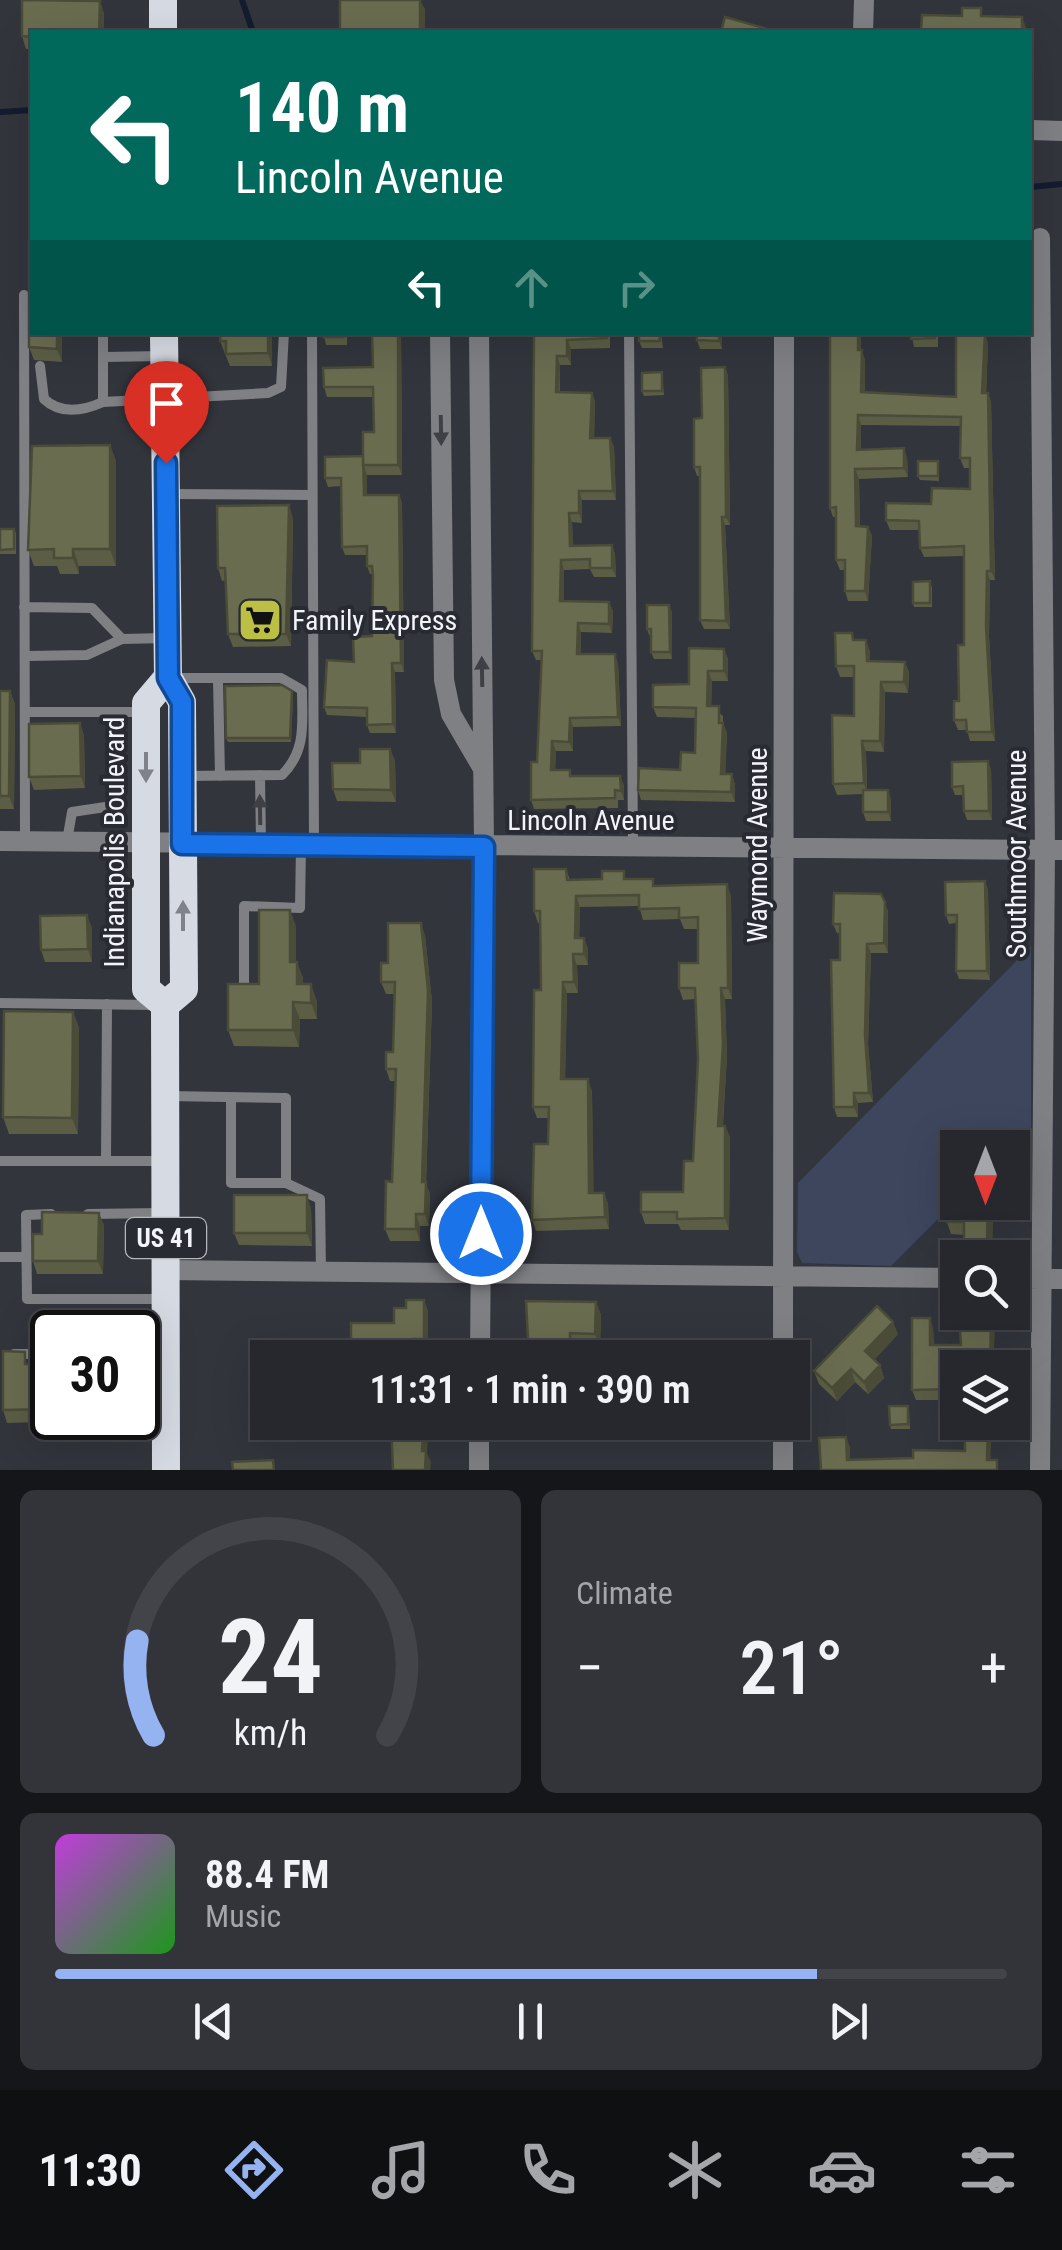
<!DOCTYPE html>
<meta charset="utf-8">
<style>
body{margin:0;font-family:"Roboto Condensed",sans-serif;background:#323439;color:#f1f3f6;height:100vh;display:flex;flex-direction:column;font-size:38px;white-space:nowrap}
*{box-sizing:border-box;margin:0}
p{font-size:32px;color:#a4a6aa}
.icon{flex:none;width:55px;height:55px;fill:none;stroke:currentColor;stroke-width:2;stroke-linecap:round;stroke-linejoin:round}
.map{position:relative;height:1470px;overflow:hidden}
.side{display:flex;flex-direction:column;gap:20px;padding:20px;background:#151619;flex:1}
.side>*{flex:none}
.guide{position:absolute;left:30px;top:30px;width:1002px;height:305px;border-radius:0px;box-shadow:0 10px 40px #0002,0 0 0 2px #424449;background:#00695c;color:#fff;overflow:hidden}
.needle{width:65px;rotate:180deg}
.fabs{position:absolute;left:940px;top:1130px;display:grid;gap:20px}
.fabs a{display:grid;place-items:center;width:90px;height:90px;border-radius:0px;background:#26282d;box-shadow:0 10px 40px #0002,0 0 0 2px #424449;font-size:50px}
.speed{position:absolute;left:30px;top:1310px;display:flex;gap:20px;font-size:50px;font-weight:700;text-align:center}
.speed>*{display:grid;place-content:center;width:130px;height:130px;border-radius:50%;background:#26282d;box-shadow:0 10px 40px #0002,0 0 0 2px #424449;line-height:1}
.speed .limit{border:5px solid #111;border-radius:15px;background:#fff;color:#111}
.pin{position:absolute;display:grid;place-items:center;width:85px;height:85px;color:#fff;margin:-102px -42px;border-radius:50% 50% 50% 0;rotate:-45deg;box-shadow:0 0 10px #0007}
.pin .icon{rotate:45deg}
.me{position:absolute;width:110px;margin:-55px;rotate:0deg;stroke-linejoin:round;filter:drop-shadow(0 0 8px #0008)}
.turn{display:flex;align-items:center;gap:35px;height:210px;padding:0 40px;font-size:45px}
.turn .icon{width:130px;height:130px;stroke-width:2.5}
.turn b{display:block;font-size:70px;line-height:85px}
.lanes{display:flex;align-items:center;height:95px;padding:0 40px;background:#0003;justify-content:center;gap:50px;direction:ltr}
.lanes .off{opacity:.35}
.big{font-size:75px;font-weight:600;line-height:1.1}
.side .tile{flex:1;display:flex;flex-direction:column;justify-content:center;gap:15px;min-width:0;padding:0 35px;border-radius:15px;background:#323439}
.side .dial{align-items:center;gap:0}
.dial svg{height:260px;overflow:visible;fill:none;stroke:#424449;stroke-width:7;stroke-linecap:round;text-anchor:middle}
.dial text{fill:#f1f3f6;stroke:none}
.song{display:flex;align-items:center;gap:30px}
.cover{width:120px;height:120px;border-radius:15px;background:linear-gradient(135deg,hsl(290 70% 55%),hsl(120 70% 35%))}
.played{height:10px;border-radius:5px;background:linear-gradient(90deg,#95b2f1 80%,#424449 80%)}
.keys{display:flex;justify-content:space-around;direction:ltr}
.heat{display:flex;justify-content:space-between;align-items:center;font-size:55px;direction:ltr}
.side .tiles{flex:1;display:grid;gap:20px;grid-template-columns:1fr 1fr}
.tile:last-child{grid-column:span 2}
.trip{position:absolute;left:250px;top:1340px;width:560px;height:100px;border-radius:0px;background:#26282d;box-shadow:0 10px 40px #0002,0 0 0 2px #424449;font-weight:600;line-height:100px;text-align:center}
.menu{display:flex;height:160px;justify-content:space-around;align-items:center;background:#0f1012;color:#a4a6aa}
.menu .icon{width:70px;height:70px}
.menu .current{color:#95b2f1}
.menu b{font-size:45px;color:#f1f3f6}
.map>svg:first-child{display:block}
.green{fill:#3d465d}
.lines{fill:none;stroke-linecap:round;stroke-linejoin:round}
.stream{stroke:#151b30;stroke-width:6}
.service{stroke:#7f8084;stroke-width:10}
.minor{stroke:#7f8084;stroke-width:20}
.trunk{stroke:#d6dae2;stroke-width:28}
.wall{fill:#5b5d45}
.shaded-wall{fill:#4a4c38}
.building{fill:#6a6c50;stroke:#4a4c38;stroke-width:2.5}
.oneway{fill:#3e4046}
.oneway2{fill:#7f828a}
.route-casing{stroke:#114b97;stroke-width:25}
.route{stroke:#1a73e8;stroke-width:18}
.labels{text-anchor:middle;stroke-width:8;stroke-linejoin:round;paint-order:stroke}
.shield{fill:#282b31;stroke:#b6b8bd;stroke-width:2.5}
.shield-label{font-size:25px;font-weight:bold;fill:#f3f4f9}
.poi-label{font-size:28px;fill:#f3f4f9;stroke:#282b31;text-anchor:start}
.street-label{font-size:28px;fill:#f3f4f9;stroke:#282b31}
</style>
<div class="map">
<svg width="1062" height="1470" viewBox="0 0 1062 1470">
<rect width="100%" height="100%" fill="#32353c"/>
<path class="green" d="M1031,946V1127L1010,1147L958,1148L957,1200L891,1266L802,1263L797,1252L798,1183Z"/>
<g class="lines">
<path class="stream" d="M242,0L253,32
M0,112L32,110
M1030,187L1062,184"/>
<path class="service" d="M24,295L25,840
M103,332V402L268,393L281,387L284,332
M312,332L314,844
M629,332L633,846
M103,357L163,356
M40,366L44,399C61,415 83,411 103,402
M167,494L312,495
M24,607L92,608L122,639
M26,656L87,655L122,639L166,638
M173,678H281L302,690C302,723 307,750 282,775L183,776
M218,679L220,776
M26,712H145
M260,775L261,844
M67,841L72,812L112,806L116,799L117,712
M244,988V906L300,908L301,845
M0,1003L154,1005
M167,1096L286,1098V1183H231V1098
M106,1160L107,1004
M0,1161H165
M286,1183L320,1199L321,1272
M51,1214L26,1215L27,1299H165
M88,1214L161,1213
M0,1257H26
M14,1354H52
M138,1355H165"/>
<path class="minor" d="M863,32L864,0
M1030,130L1062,131
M1040,238L1045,849L1040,1470
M440,332L444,680L451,714L482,767
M479,332L484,847L480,1358
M0,841L1062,850
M166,1270L958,1278
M1012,1278L1062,1279
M783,1358L784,332
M479,1470V1422
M783,1470V1422"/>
<path class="trunk" d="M163,0V32
M164,332L168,677L182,702L184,989L165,1005L166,1470
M165,1005L146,989V703L168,677"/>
</g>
<path class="wall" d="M100,1L104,14L32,32V49H26L22,36Z
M32,332H62V362L34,360L29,347Z
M272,332V366H230L220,341Z
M323,332H347V345H326Z
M372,332H401L402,475H367V495H399L402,503L404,672H395L396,733H370L367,725V717L327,715L324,707L372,636L373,574H370L367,566V555H345L342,547L341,486L328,487L325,478L363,456L374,432V397H327L324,387L373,367Z
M534,332H610V348L571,349V365H560V392L592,393L595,402L594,438H610L614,447L616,500H582V523L572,522L573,546L612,545L615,554L616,577H594L590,569L564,570V601L609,602L613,611L612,633L581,632V654L618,663L621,726L573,727V751H556L555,770L572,776L624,785V800H618V808L534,809L531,800L537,762L542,660H536L532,651Z
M639,332H661L663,348H642L639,341Z
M697,332H722V349H700L697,340Z
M861,332V350L865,360V392L956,397L988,343L986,393H988L991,402L995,580H990L989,636L995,741H970L967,730H958L954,720L959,701L964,645V556L924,557L920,548V530H890L886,520L970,489V468H964L960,458L961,426L861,425V450L907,458L908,477L859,479L860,526L868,527L872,536L868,601H848L845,591V570H840L836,560V517H833L830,508Z
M911,332H938V347H914Z
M725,367L728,376L730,525H725L730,629H704L700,620V476H697L694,467L702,418Z
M662,372L664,395L644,396L642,391Z
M110,445L116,462V566H79V574H60L57,566H34L28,550Z
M938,461L939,481L920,480L918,476Z
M293,518L291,646L233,647L228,634L226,580L222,581L218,568Z
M0,529H14L16,533V554H0Z
M932,586V607H914L913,603Z
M672,612V659H654L651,652V635H649L647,629Z
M855,640L870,651V661L905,662L909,672L908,693L885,692L884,752L866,751L867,790L891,799V821H866L863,812V794L837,795L833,784L854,716V677H840L836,666Z
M724,649L728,659V681H712L711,706L723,716V723L727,733L725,774H732L735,785V802L641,800L638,790L680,770L695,753L696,718L657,717L653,707L689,684Z
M0,691H10L15,704L14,809H0Z
M292,691L293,695L291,742H228L226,738Z
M80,723L84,736L85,788L34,790L29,777Z
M390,749L395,761L396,802L337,801L333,789L360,763Z
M991,769L992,820H967L964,811L963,795H955L952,787Z
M566,869L570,880L627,879L655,886L731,895L732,999H725L727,1056L723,1126H725L730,1137L729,1230H681L678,1224H645L641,1212L683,1192L693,1161L698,1059L695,999L683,1000L679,988L698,963V929H684L680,919L643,920L639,906L580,907L579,938L588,949V965H577L578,993H567L565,1079L592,1091L593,1193H604L608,1204L609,1229L536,1231L532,1220L548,1144L549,1118H537L533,1107L541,990V923H538L534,911Z
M985,881L988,890L990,980L959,979L956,971V923L949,924L946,915Z
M888,911V953H871L868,1044L873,1102L858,1103V1117H837L834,1107L840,933H837L833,924Z
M296,926V962L303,978V984L317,1001V1019H300L299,1047L234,1046L228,1030Z
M92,928V962H45L41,950Z
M425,935L432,1002L426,1184L430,1194L429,1226H420V1241H390L385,1229L392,1182L395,1081H390L386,1069L393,1052L394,994H386L381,982L388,963Z
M73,1012L79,1028L78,1134H9L3,1117Z
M958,1202H993L992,1252H969L964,1235L951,1234L947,1222Z
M311,1208L312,1246L239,1245L234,1233Z
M104,1225L103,1274H37L33,1261L42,1234Z
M424,1300L428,1312V1351H418L417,1358L355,1357L351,1345L394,1323Z
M596,1302L601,1315L600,1346H574L529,1358Z
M959,1312H988V1317H991L995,1327L958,1368V1405L956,1400H916L912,1390L933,1328L934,1345H961Z
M898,1334L874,1360L880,1365L884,1378L868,1394L855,1382L837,1401L819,1384L814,1371Z
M30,1364L52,1365V1418H76V1421L7,1423L3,1410Z
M909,1410L910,1429H891L890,1425Z"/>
<path class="shaded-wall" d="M420,0L425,9V32H420Z
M100,1L104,14V32H99Z
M1022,17L1027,30V32H1022Z
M57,332H62V362L57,349Z
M268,332H272V366L268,353Z
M398,332H401L402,475L398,465Z
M719,332H722V349L719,341Z
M858,332H861V360L858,350Z
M985,333L988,343L986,402L982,393Z
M567,340L571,349V365L567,356Z
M862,350L865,360V402L861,392Z
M557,356L560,365L559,401L556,392Z
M725,367L728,376L730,525L726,517Z
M592,393L595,402L594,447L590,438Z
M988,393L991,402L995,580L991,571Z
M858,415L861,425V459L857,450Z
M610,438L614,447L616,500L613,491Z
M110,445L116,462V566L110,549Z
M904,448L907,458L908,477L904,468Z
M364,467L367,475V504L364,495Z
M855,469L859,479L860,536L856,526Z
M579,491L582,500V523L579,513Z
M399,495L402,503L404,672L401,663Z
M289,505L293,518L291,646L286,634Z
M569,513L572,522L574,555L570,546Z
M722,517L725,525L730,629L726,621Z
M868,527L872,536L868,601L865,591Z
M612,545L615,554L616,577L612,568Z
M73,549L79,566V574L73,558Z
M561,560L564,570V610L560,601Z
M987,571L990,580L989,636L995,741L992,732L986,626Z
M609,602L613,611L612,633L609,624Z
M669,605L672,612V659L670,652Z
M578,623L581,632V664L577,654Z
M866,640L870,651V671L867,661Z
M724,649L728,659V681L724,671Z
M615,654L618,663L621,726L618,717Z
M905,662L909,672L908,693L904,682Z
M392,663L395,672L396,733L393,724Z
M708,671L712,681L711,716L707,706Z
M881,682L885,692L884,752L880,741Z
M10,691L15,704L14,809L9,796Z
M292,691L293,695L291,742L290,738Z
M570,718L573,727V751L569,742Z
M80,723L84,736L85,788L81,776Z
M723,723L727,733L725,784L721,774Z
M552,741L556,751L555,779L551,770Z
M862,741L866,751L867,794L864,783Z
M390,749L395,761L396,802L391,790Z
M988,761L991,769L992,820L989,811Z
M732,774L735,785V802L731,792Z
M620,776L624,785V800L621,791Z
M888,790L891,799V821L888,812Z
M985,881L988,890L990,980L987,971Z
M727,884L731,895L732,999L728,988Z
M576,896L580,907L579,949L575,938Z
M885,902L888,911V953L884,943Z
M290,910L296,926V978L290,962Z
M87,915L92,928V962L88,949Z
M421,923L425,935L432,1002L426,1184L430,1194L429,1226L425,1214L422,1182Z
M584,938L588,949V965L584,954Z
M867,944L871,953L868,1044L873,1102L869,1093L865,1035Z
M573,954L577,965L578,993L574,982Z
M297,962L303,978V1000L297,984Z
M563,982L567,993L565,1090L561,1079Z
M311,984L317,1001V1019L311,1003Z
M721,988L725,999L727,1056L722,1137L718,1126Z
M293,1002L300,1019L299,1047L293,1030Z
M73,1012L79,1028L78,1134L72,1118Z
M588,1079L592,1091L594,1204L589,1193Z
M854,1093L858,1103V1117L854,1107Z
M725,1126L730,1137L729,1230L725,1218Z
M604,1193L608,1204L609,1229L605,1217Z
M307,1195L311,1208L312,1246L307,1233Z
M988,1202H993L992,1252L987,1240Z
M99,1213L104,1225L103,1274L98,1261Z
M416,1214L420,1226V1241L416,1229Z
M424,1300L428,1312V1351L424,1339Z
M596,1302L601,1315L600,1346L595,1334Z
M991,1317L995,1327L993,1368H990Z
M930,1318L933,1328L934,1355L930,1345Z
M893,1322L898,1334L870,1364L865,1351Z
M570,1333L574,1346V1358H570Z
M413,1339L418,1351L417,1358H413Z
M880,1365L884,1378L868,1394L864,1382Z
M851,1369L855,1382L837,1401L832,1388Z
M424,1422H429L427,1453L431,1462L430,1470H425L422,1451Z
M988,1422H992L990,1470L987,1460Z
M846,1437L850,1447V1470L847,1460Z"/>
<path class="building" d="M22,0L100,1L99,32H32V37L22,36Z
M340,0H420V32H340Z
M962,8H981V16L1022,17V32H921L922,15L962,16Z
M725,17L778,32H721Z
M29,241H32V332H57V349L29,347Z
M221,332H268V353L226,354V341H220Z
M323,332H344V337H323Z
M372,332H398V465H363V432H374L373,387H324L323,368L373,367Z
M534,332H607V338L567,340V356H557L556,392L592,393L590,438H610L613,491H579V513H569L570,546L612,545V568H590V559L561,560L560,601L609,602V624L578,623L577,654H615L618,717L570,718L569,742L552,741L551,770H570V776H620L621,791L615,790V798L531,800V762H537L542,651H532Z
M639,332H659L660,341H639Z
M697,332H719V341L697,340Z
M830,332H858V350H862L861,392L956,397V334L985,333L982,393H988L991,571H987L986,626L992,732H967L966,720H954V701H959L958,645H964V546L920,548L919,521L886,520V503L931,504L932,488L970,489V458H960L961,417L858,415L857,450L904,448V468L855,469L856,526L868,527L865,591H845V560H836V507L830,508Z
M911,332H935V338L911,339Z
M725,367L726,517H722L726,621L700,620V467H694V419L702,418L701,368Z
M662,372V391H642V373Z
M110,445V549H73V558H54V549L28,550L32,446Z
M363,456L364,495H399L401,663H392L393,724L367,725V708L324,707L327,660L354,662L353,637L372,636L373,575L372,566H367V546L342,547L341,478H325V457Z
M918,461H938V476H918Z
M289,505L286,634H228L225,568H218L217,506Z
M0,529H14V549L0,550Z
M930,581V603H913V582Z
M647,605H669L670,652H651V629H647Z
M835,633H852L853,640H866L867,661L905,662L904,682H881L880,741H862L864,783L833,784L832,715L854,716V666H836Z
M689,648L724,649V671H708L707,706H719V723H723L721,774H732L731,792L638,790L639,768L680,770L681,752L695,753L696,708L653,707V685L689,684Z
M282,685L292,691L290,738H226L225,686Z
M0,691H10L9,796H0Z
M80,723L81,776L29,777V724Z
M360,749H390L391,790L333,789L332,763H360Z
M988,761L989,811H964L963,786L952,787V762Z
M863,790H888V812H863Z
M534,869H566L567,880L602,879V871H624V879H653V886L727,884L728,988H721L723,1044L718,1126H725V1218L677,1219V1212H641V1192H683L684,1161H693L698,1059L695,988H679V963H698V917L679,918V908L639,909V895L576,896L575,938H584V954H573L574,982H563L561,1079H588L589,1193H604L605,1217L532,1220L534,1144H548L549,1107H533L534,990H541L540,911H534Z
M985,881L987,971H956L957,915H946L945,882Z
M834,893L881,894L885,902L884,943L867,944L865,1035L869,1093H854V1107H834L831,960H840V924H833Z
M259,910H290V962H297V984H311V1003L293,1002V1030H228V984H259Z
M87,915L88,949L41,950L40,916Z
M388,923H421L428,990L422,1182H426L425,1214H416V1229H385L386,1181L392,1182L396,1069H386V1052H393L395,982H381V963H388Z
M4,1011L73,1012L72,1118L3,1117Z
M234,1195H307V1233H234Z
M947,1201L988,1202L987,1240L964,1239V1222H947Z
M42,1212L99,1213L98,1261H33V1234H42Z
M406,1300H424V1339H413V1358H388V1345H351V1323H394V1308H406Z
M526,1301L596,1302L595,1334L570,1333V1358H529Z
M877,1306L893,1322L865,1351L880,1365L864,1382L851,1369L832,1388L814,1371Z
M959,1312H984V1317H991L990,1368H958V1395H954V1389L912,1390V1318H930V1345H961Z
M3,1351L25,1352V1364L52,1365V1409L3,1410Z
M889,1406H908V1424L890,1425Z
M391,1422H424L422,1451H426L425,1470H393Z
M965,1422H988L987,1460H997V1470H821L819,1438L846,1437L847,1460L913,1458V1450L965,1451Z
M273,1460L274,1470H233L232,1462Z"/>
<defs><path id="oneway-solid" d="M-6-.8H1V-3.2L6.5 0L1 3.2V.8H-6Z" transform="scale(2.5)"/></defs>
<g class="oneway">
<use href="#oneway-solid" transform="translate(441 430) rotate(89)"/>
<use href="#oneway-solid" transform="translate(482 672) rotate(-91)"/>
<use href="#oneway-solid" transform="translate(260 810) rotate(-91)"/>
</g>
<g class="oneway2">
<use href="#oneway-solid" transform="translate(146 767) rotate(90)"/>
<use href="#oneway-solid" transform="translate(183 916) rotate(-90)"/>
</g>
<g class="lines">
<defs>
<path id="route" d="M166,463L168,678L182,702V844L484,847L481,1234"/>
</defs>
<use href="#route" class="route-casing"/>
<use href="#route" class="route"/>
</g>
<defs>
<symbol id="supermarket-square" viewBox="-11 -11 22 22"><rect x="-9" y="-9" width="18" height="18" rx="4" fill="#bbc045" stroke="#282b31"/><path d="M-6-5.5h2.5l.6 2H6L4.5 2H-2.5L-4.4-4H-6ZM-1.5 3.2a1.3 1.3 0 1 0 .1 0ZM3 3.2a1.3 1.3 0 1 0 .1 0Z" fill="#111"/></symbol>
</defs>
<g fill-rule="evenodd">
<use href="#supermarket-square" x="235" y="595" width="50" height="50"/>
</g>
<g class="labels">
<rect class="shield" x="126" y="1218" width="80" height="40" rx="8"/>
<g class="shield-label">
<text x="166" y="1247">US 41</text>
</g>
<g class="poi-label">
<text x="292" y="630">Family Express</text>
</g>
<g class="street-label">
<text x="591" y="830">Lincoln Avenue</text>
<text transform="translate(114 842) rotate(-90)" y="10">Indianapolis Boulevard</text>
<text transform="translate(757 845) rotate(-90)" y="10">Waymond Avenue</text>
<text transform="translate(1016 854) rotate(-90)" y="10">Southmoor Avenue</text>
</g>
</g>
</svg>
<div class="fabs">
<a><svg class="needle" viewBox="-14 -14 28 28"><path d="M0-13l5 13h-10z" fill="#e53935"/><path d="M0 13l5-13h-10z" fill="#a4a6aa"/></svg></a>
<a><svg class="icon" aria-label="search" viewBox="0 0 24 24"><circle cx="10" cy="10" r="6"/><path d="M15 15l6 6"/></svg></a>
<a><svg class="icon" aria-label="layers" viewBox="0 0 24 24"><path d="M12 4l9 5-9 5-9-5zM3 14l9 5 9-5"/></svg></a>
</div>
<div class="speed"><div class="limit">30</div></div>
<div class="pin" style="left:166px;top:463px;background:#d93025"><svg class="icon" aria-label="arrive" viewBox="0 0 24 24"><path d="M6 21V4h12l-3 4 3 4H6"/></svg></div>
<svg class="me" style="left:481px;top:1234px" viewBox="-20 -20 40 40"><circle r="17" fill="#1a73e8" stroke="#fff" stroke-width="3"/><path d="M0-11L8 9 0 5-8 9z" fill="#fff"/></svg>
<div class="trip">11:31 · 1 min · 390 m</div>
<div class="guide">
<div class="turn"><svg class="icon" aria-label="left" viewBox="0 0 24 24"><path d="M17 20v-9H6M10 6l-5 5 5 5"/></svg><div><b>140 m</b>Lincoln Avenue</div></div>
<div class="lanes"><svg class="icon" aria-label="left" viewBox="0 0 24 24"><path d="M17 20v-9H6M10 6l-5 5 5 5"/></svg><svg class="icon off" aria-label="ahead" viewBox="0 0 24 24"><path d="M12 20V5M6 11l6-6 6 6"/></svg><svg class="icon off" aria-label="right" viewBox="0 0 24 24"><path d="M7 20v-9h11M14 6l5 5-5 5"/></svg></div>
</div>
</div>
<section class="side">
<div class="tiles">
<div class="tile dial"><svg viewBox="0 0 100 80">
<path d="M14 69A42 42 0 1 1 86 69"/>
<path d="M14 69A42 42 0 0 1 9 40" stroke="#95b2f1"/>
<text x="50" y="56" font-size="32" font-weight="700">24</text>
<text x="50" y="72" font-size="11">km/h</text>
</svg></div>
<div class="tile"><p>Climate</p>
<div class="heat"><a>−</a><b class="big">21°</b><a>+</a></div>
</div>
<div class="tile">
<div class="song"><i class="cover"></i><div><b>88.4 FM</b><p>Music</p></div></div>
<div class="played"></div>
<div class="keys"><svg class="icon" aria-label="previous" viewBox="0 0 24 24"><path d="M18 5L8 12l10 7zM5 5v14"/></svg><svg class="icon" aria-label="pause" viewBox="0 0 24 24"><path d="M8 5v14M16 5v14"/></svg><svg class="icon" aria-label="next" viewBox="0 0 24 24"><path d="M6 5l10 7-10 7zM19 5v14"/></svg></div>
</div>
</div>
</section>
<nav class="menu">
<b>11:30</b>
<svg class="icon current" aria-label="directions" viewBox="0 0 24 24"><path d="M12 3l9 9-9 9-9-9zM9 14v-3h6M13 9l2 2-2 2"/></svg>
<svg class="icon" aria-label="music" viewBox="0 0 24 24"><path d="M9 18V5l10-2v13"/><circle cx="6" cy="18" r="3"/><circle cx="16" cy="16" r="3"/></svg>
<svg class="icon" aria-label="phone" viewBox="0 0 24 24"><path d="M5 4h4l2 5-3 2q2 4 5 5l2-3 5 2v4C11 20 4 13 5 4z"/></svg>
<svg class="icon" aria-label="climate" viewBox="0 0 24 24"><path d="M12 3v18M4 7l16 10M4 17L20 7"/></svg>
<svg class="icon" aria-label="car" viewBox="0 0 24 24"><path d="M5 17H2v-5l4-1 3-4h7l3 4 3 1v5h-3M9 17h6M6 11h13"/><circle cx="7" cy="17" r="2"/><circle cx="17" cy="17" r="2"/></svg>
<svg class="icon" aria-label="filters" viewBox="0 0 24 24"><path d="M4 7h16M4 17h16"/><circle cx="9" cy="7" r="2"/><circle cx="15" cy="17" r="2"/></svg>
</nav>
